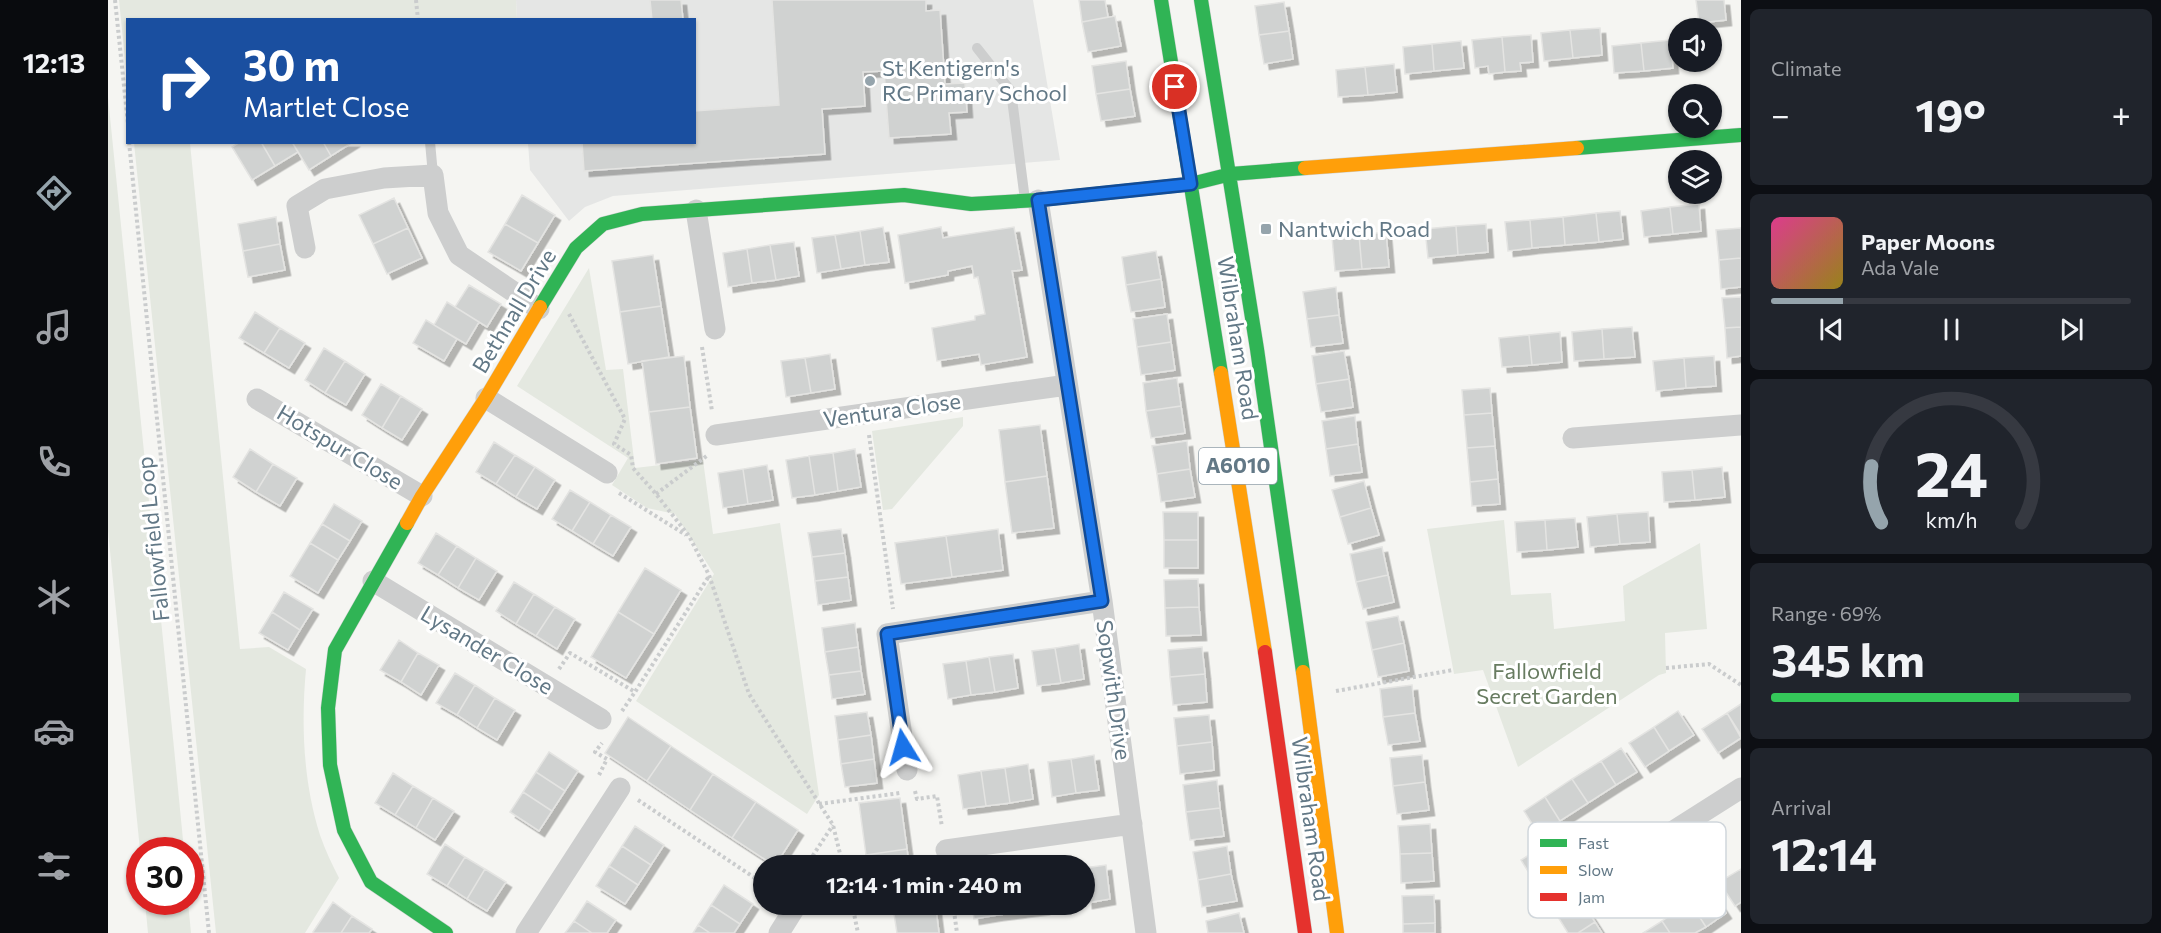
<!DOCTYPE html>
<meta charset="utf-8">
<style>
body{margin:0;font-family:Commissioner,sans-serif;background:#20242c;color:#f1f3f6;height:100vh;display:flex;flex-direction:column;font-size:22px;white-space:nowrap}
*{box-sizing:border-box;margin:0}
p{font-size:20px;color:#9ea1a6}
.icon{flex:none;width:33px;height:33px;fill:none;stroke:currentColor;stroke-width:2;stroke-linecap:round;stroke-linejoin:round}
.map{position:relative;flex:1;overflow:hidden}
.sheet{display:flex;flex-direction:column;gap:9px;padding:9px;background:#0d0f14;width:420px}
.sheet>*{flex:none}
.banner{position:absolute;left:18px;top:18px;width:570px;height:126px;border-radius:0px;box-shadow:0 2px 4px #0004;background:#1a4fa0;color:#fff;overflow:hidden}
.tools{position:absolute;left:1560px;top:18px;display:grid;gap:12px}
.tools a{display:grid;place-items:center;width:54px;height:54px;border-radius:50%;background:#171b24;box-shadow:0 2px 4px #0004;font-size:30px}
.speed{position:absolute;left:18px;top:837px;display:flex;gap:12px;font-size:30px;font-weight:700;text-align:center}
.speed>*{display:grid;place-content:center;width:78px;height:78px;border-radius:50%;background:#171b24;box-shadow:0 2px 4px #0004;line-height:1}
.speed .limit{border:9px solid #d22;background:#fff;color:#111}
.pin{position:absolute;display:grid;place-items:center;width:51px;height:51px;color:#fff;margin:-26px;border:3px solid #fff;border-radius:50%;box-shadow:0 2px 6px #0007}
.me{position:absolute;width:66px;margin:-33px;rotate:352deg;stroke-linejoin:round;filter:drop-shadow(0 0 4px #0008)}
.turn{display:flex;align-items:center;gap:21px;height:126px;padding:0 18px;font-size:27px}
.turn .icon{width:78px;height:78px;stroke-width:2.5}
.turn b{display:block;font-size:42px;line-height:51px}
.big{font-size:45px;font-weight:700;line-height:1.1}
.sheet .card{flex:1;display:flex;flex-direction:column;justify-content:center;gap:9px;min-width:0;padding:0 21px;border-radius:9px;background:#20242c}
.sheet .dial{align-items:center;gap:0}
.dial svg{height:156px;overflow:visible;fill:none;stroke:#363941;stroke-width:7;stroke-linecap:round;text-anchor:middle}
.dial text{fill:#f1f3f6;stroke:none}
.song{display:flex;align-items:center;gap:18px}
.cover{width:72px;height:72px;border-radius:9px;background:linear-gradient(135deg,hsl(330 70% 55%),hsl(50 70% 35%))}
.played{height:6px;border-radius:3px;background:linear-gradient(90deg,#95a4ac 20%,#363941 20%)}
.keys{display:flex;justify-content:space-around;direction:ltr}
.heat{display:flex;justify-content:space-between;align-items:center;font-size:33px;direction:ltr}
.charge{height:9px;border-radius:4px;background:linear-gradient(90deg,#34c759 69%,#363941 0)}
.trip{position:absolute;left:645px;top:855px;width:342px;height:60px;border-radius:30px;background:#171b24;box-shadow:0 2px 4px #0004;font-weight:700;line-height:60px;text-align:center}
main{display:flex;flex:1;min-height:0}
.tabs{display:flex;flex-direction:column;width:108px;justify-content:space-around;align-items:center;background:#090b0e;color:#9ea1a6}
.tabs .icon{width:42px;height:42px}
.tabs .selected{color:#95a4ac}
.tabs b{font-size:27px;color:#f1f3f6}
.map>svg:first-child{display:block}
.built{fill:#e5e6e5}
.green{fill:#e4e8e0}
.building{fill:#d0d2d1;stroke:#e4e4e2;stroke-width:1.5;filter:url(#shadow)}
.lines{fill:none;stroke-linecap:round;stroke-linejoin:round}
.fast-casing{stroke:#d0d2d2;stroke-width:15}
.slow-casing{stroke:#d0d2d2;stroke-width:15}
.jam-casing{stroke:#d0d2d2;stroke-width:15}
.path{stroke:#cacccd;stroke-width:4;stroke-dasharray:3 3;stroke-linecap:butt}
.lane{stroke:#cdcece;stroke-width:10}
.street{stroke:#cdcece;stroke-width:21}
.fast{stroke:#30b455;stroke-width:14}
.slow{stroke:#ff9f0a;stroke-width:14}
.jam{stroke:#e5322d;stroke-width:14}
.route-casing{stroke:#114b97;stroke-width:15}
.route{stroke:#1a73e8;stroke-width:10}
.poi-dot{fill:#95a4ac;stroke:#fff;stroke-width:2}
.labels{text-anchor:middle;stroke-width:6;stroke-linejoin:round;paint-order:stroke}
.shield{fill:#fff;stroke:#91a0aa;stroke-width:1.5}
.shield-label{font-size:21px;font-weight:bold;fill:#627886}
.poi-label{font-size:22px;fill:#627886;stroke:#fff;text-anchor:start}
.street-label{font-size:22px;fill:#627886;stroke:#fff}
.park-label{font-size:22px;fill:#687c61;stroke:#fff}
.key{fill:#fff;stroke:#d0d6db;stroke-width:1.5}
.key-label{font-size:16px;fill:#627886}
</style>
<main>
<nav class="tabs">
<b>12:13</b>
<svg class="icon selected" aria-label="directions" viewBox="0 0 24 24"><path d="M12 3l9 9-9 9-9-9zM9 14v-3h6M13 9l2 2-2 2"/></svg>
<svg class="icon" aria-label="music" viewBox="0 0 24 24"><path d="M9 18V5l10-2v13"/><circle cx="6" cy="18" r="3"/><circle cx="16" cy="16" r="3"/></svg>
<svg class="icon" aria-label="phone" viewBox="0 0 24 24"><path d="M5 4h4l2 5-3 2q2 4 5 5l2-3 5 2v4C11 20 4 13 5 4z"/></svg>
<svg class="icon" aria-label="climate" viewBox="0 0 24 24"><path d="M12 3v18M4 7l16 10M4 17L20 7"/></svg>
<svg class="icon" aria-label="car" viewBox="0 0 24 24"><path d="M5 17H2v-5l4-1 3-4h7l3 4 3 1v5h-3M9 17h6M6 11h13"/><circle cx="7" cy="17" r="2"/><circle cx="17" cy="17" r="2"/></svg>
<svg class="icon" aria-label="filters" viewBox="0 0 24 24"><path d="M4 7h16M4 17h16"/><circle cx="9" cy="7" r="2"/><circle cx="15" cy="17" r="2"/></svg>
</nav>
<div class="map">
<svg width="1633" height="933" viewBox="0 0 1633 933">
<defs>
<filter id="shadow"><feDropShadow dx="5.5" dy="5.5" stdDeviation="0" flood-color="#0004"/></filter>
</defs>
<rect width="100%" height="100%" fill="#f5f5f2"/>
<path class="built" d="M408,0H925L952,160L505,196L477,207L461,221L422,170L420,143L586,142V20L409,19Z"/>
<path class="green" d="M11,0H408L409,19L20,20L19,79Z
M0,97L66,748L76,850H32L0,531Z
M26,143H82L132,649L161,647L198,669C193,724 195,781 212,835C217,850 224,864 231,878L197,933H108Z
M481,268L498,370L515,369L527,468L595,460L605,534L672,523L711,795L699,814L528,701L606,574L567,514L539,508L504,485L520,458L409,386Z
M855,417V426L784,509L775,510L764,431Z
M1396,520L1403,595L1443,593L1446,629L1517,621L1515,586L1592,543L1599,629L1557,633L1558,673L1551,675L1410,767L1375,670L1346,674L1319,529Z
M37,902H80L83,933H40Z"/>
<path class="building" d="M542,0H573L575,20H544Z
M664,0H818V11L832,10L837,84L857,83L859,112L841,113L843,134L781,138L776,71L755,72L757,106L714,109L717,154L476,171L474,142H586V111L671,105Z
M971,0H997L1000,17L974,22Z
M1588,0H1616L1618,20L1591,23Z
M1176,2L1181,31L1151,35L1147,6Z
M1007,16L1013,46L980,52L974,22Z
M1492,28L1494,55L1465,58L1462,30Z
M1462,30L1465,58L1436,61L1433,33Z
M1181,31L1185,59L1156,64L1151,35Z
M1423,35L1425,62L1412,63L1413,71L1397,72L1394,37Z
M1394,37L1397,72L1381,74L1380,66L1367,68L1364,40Z
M1562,40L1565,68L1536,71L1533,43Z
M1353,41L1356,68L1326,71L1324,44Z
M1533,43L1536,71L1506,73L1504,46Z
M1324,44L1326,71L1297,74L1295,47Z
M1018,61L1022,89L988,94L984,66Z
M1286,64L1289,92L1260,95L1257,67Z
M1257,67L1260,95L1230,97L1228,70Z
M1022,89L1027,116L993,121L988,94Z
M132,142H153L167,166L144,180L124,147Z
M153,142H184L190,152L167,166Z
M184,142H215L223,156L201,170Z
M215,142H245L223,156Z
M414,195L447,215L430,243L397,224Z
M286,198L300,228L265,244L251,215Z
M1591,204L1593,231L1565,234L1562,207Z
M1562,207L1565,234L1536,237L1533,211Z
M1512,211L1515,239L1491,242L1488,213Z
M1488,213L1491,242L1457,245L1455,217Z
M168,217L172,244L135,251L130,224Z
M1455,217L1457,245L1424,248L1422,220Z
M1422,220L1424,248L1400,251L1397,222Z
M397,224L430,243L413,271L380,252Z
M1378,224L1380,252L1350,255L1348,226Z
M1348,226L1350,255L1320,258L1317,229Z
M775,227L781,262L757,265L752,231Z
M833,227L835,238L906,227L914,270L904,271L919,357L873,365L871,354L829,361L824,328L867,320V316L877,314L870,277L866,278L864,266L840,271V275L797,283L790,235Z
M300,228L314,258L279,274L265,244Z
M1633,228V258L1611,260L1608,230Z
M752,231L757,265L733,269L727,235Z
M1278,232L1281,267L1254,269L1251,235Z
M727,235L733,269L709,273L704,238Z
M1251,235L1254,269L1227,271L1224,237Z
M686,242L691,276L668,280L662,245Z
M172,244L177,270L140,277L135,251Z
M662,245L668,280L644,283L639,249Z
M639,249L644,283L620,287L615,253Z
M1048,251L1053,279L1018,285L1014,257Z
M545,255L553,306L512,312L504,261Z
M1633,258V287L1613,289L1611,260Z
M1053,279L1057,307L1023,312L1018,285Z
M361,285L393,304L379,327L347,307Z
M1228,287L1231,315L1199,319L1195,292Z
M1633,297V327L1617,328L1614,298Z
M339,302L371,322L358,344L326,325Z
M553,306L561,357L520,364L512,312Z
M147,312L172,328L156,353L131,338Z
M1059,314L1063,342L1029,347L1025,319Z
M1231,315L1235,343L1203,347L1199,319Z
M318,320L349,339L336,361L305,343Z
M1524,327L1527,357L1496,359L1494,329Z
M1633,327V356L1619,358L1617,328Z
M172,328L197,343L181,368L156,353Z
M1494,329L1496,359L1466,361L1464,332Z
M1452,332L1454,362L1424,365L1421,335Z
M1421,335L1424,365L1394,367L1391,338Z
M1063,342L1067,370L1033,375L1029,347Z
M216,348L237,361L217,393L197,380Z
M1236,351L1241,379L1208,384L1204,356Z
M722,354L727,389L703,393L697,358Z
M576,356L582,407L541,412L534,361Z
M1606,356L1608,386L1578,388L1576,358Z
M697,358L703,393L678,397L673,361Z
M1576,358L1578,388L1548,391L1545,361Z
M237,361L257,374L238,405L217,393Z
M1069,378L1073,406L1038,411L1035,383Z
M1241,379L1245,407L1213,412L1208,384Z
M273,384L293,396L274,428L254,415Z
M1382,388L1384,413L1356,415L1354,390Z
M293,396L314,409L294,440L274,428Z
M1073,406L1077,433L1043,438L1038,411Z
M582,407L589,458L548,464L541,412Z
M1384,413L1387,446L1359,448L1356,415Z
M1247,416L1250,444L1218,449L1214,421Z
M932,425L939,476L897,482L891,430Z
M1079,441L1082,469L1049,474L1044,446Z
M386,442L407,455L388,484L368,472Z
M1250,444L1254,472L1222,476L1218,449Z
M1387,446L1390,479L1362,482L1359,448Z
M142,449L165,464L148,492L125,477Z
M747,449L753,487L730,491L725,453Z
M725,453L730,491L707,495L701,456Z
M407,455L427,467L408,497L388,484Z
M701,456L707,495L684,498L678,460Z
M165,464L189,478L172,506L148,492Z
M659,465L665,500L640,504L635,469Z
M427,467L447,480L429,509L408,497Z
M1614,467L1617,497L1587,500L1584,470Z
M635,469L640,504L615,508L610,473Z
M1082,469L1087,497L1053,502L1049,474Z
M1584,470L1587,500L1556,502L1554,472Z
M939,476L946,528L904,533L897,482Z
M1390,479L1392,504L1364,506L1362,482Z
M1256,481L1263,508L1232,517L1224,490Z
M462,490L482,502L464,531L444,519Z
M482,502L503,515L485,544L464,531Z
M226,504L254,521L242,541L214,524Z
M1263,508L1271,535L1240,544L1232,517Z
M1055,512H1090V540H1056Z
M1540,512L1542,542L1512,544L1509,514Z
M1509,514L1512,544L1482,547L1479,517Z
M503,515L523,527L505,556L485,544Z
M1467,518L1470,547L1439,550L1437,520Z
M1437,520L1439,550L1409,552L1407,522Z
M214,524L242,541L230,560L202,543Z
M733,529L737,553L704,557L700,533Z
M890,529L895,570L844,577L838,536Z
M328,533L349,546L330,575L310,563Z
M838,536L844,577L793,584L787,543Z
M1056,540H1090V568H1056Z
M202,543L230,560L210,593L182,576Z
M349,546L368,558L350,588L330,575Z
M1274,547L1280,575L1248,582L1242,554Z
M737,553L740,577L707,581L704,557Z
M368,558L389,571L371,600L350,588Z
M537,568L573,590L546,634L510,612Z
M1280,575L1286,602L1255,609L1248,582Z
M740,577L743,600L710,605L707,581Z
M1090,579L1091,607L1057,608L1056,580Z
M406,582L426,594L408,624L388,611Z
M176,592L205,609L192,630L164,612Z
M426,594L447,607L428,636L408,624Z
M447,607L467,619L449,649L428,636Z
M1091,607L1093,635L1058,636L1057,608Z
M164,612L192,630L180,650L151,633Z
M510,612L546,634L518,678L483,657Z
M1290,616L1296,643L1264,650L1258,622Z
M747,623L750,647L717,652L714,628Z
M291,640L310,653L293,682L272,670Z
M1296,643L1301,671L1270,677L1264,650Z
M971,644L976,679L953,683L947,648Z
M750,647L753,671L721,675L717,652Z
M1094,647L1097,674L1062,677L1060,650Z
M947,648L953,683L929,686L924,651Z
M310,653L331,665L313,695L293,682Z
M905,654L910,688L887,692L881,657Z
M881,657L887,692L863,695L858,661Z
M858,661L863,695L840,699L835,664Z
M753,671L757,694L724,699L721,675Z
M347,673L367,685L349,715L328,703Z
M1097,674L1099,702L1065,705L1062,677Z
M367,685L387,698L369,728L349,715Z
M1304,685L1307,713L1275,717L1272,689Z
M387,698L407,710L389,740L369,728Z
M1633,704V735L1619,713Z
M1570,711L1586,735L1561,751L1546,727Z
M759,712L763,735L730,740L727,716Z
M1307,713L1312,741L1280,745L1275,717Z
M1619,713L1633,738L1610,753L1594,729Z
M1101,715L1104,742L1069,746L1066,718Z
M520,717L563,746L539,781L497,753Z
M1546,727L1561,751L1537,767L1521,743Z
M763,735L766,759L733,764L730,740Z
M1104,742L1106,770L1072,774L1069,746Z
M563,746L605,774L582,810L539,781Z
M1513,748L1529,772L1508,785L1493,761Z
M441,752L470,771L457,791L428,772Z
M986,755L991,790L968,793L963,759Z
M1314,755L1317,782L1285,786L1282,758Z
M766,759L769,783L737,787L733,764Z
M963,759L968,793L944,797L940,762Z
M1493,761L1508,785L1480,803L1464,779Z
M920,764L925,799L902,803L897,768Z
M897,768L902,803L878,806L873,771Z
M873,771L878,806L855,809L850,775Z
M428,772L457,791L444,811L415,792Z
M285,773L305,786L287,815L267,803Z
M605,774L648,802L624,838L582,810Z
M1464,779L1480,803L1452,821L1437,797Z
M1109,780L1112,808L1078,812L1075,785Z
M1317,782L1321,810L1289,814L1285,786Z
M305,786L325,798L308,828L287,815Z
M415,792L444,811L431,831L402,812Z
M1437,797L1452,821L1431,835L1416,811Z
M325,798L346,811L327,840L308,828Z
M792,798L799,849L758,855L751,803Z
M648,802L690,830L667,866L624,838Z
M1112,808L1116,836L1082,840L1078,812Z
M1322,824L1324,853L1292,854L1290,826Z
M527,826L556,845L543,865L514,846Z
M337,844L357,857L339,886L319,874Z
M1437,845L1450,865L1426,881L1413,860Z
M514,846L543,865L530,885L501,866Z
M1119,846L1123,874L1090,880L1085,852Z
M799,849L801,866H759L758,855Z
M1324,853L1326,881L1293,883L1292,854Z
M357,857L377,869L359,899L339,886Z
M998,865L1002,899L979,903L976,868Z
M501,866L530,885L517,904L488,886Z
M377,869L398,882L379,911L359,899Z
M1633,869V902L1627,906L1611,882Z
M1123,874L1129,901L1094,907L1090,880Z
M616,885L645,904L632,924L603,905Z
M1602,889L1618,913L1598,927L1582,902Z
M1469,894L1487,922L1470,933H1460L1445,909Z
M1326,895L1327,923L1295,924L1294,896Z
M479,901L508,920L499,933H484L466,921Z
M225,902L244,916L233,933H206L205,932Z
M1582,902L1598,927L1587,933H1562L1554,921Z
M864,904H888L890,915L866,919Z
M888,904H912L913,912L890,915Z
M912,904H936V909L913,912Z
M603,905L632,924L626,933H602L590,925Z
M828,909L831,933H789L786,914Z
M1131,913L1136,933H1100L1098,921Z
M244,916L264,929L261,933H233Z
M466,921L484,933H457Z
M1554,921L1562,933H1535Z
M1487,922L1494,933H1470Z
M1327,923V933H1295V924Z
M590,925L602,933H585Z"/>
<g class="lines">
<defs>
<path id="fast" d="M1053,0L1113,373
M1093,0L1149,349L1195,672
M1469,148L1633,135
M432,307L468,248L495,224L534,214L796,195L863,204L930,200L1083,184L1123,174L1197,168
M299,523L227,650L220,708L222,765L236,830L263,882L338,933"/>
<path id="slow" d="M1197,168L1469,148
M1113,373L1157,652
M299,523L314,496L378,398L432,307
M1195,672L1229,933"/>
<path id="jam" d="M1157,652L1197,933"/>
</defs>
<use href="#fast" class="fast-casing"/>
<use href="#slow" class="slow-casing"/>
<use href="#jam" class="jam-casing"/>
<path class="path" d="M7,0L20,124
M308,0L310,20
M21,142L101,933
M461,314L517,419L506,444L523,455L525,468L548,494L581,536L601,575L641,694L725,825L735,866
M594,347L604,411
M761,435L785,609
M511,493L578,535
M548,494L600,455
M1558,668L1601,664L1633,685
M451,669L462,653L527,692L601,576
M1228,691L1345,670
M514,711L527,692
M491,775L499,759L487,752L494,743
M807,791L809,799L829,796L834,827
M530,800L656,884
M711,804L792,793
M698,866L725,825
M744,904L750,933
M845,904L849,933"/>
<path class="lane" d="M869,48L903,91L917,200
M322,142L325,175"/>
<path class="street" d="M930,200L994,601L1038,933
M588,210L607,329
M197,248L189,206L217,189L276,178L325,175L330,213L351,255L431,309
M378,398L499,473
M149,399L314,496
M608,435L959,385
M1465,438L1633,425
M265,581L493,719
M799,770L779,634L994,601
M838,850L1024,824
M1526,856L1633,788
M418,933L512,788
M671,933L688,906"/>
<use href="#fast" class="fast"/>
<use href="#slow" class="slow"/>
<use href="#jam" class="jam"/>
</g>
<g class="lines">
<defs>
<path id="route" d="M795,747L779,634L994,601L930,200L1083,184L1067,87"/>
</defs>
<use href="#route" class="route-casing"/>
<use href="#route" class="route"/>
</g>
<g class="poi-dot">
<circle cx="762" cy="81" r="6"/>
<rect x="1152" y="223" width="12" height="12" rx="3"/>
</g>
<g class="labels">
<rect class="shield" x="1091" y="448" width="78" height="36" rx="4.5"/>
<g class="shield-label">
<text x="1130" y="473">A6010</text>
</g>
<g class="poi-label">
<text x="774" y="76">St Kentigern's<tspan x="774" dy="25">RC Primary School</tspan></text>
<text x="1170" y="237">Nantwich Road</text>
</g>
<g class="street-label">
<text transform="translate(406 311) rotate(-59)" y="8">Bethnall Drive</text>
<text transform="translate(1130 338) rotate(81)" y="8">Wilbraham Road</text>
<text transform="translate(784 410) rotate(-8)" y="8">Ventura Close</text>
<text transform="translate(232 447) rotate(31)" y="8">Hotspur Close</text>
<text transform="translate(45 539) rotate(-96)" y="8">Fallowfield Loop</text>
<text transform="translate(379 650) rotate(31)" y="8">Lysander Close</text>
<text transform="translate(1006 690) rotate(82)" y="8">Sopwith Drive</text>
<text transform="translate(1203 819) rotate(82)" y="8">Wilbraham Road</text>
</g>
<g class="park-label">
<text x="1439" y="679">Fallowfield<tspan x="1439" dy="25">Secret Garden</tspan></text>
</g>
</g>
<rect x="1420" y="822" width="198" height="96" rx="9" class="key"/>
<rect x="1432" y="839" width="27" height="8" fill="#30b455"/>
<rect x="1432" y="866" width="27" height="8" fill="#ff9f0a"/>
<rect x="1432" y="893" width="27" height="8" fill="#e5322d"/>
<g class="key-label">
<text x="1470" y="849">Fast</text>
<text x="1470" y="876">Slow</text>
<text x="1470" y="903">Jam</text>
</g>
</svg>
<div class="tools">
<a><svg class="icon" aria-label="sound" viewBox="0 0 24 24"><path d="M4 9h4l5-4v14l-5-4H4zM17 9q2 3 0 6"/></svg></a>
<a><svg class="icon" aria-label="search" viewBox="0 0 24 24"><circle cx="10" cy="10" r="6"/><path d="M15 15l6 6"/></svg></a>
<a><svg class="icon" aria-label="layers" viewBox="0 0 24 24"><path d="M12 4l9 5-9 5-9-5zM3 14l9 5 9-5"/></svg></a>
</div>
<div class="speed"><div class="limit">30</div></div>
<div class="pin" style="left:1067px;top:87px;background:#d93025"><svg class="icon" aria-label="arrive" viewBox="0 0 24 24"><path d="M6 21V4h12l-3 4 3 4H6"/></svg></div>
<svg class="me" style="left:795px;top:747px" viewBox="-20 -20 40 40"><path d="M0-17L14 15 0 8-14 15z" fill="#1a73e8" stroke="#fff" stroke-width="4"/></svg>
<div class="trip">12:14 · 1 min · 240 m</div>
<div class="banner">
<div class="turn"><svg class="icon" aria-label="right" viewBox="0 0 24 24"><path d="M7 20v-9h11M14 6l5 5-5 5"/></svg><div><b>30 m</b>Martlet Close</div></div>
</div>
</div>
<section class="sheet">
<div class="card"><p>Climate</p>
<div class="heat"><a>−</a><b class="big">19°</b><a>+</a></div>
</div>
<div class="card">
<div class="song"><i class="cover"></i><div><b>Paper Moons</b><p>Ada Vale</p></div></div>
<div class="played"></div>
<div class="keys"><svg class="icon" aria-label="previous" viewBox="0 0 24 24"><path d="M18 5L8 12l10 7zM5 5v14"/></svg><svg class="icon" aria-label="pause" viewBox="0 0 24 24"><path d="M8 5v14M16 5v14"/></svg><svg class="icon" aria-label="next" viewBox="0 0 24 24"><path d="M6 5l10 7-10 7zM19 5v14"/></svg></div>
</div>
<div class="card dial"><svg viewBox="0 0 100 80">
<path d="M14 69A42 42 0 1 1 86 69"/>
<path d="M14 69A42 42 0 0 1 9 40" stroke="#95a4ac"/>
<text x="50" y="56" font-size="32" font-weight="700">24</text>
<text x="50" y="72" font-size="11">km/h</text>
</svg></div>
<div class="card"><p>Range · 69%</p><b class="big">345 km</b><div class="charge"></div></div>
<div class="card"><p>Arrival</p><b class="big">12:14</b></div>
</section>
</main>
